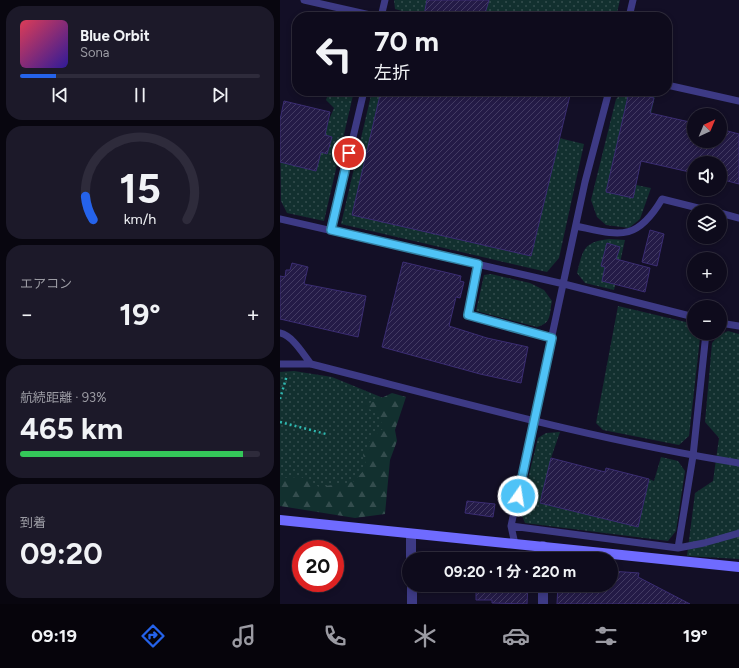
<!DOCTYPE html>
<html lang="ja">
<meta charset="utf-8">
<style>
body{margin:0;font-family:Figtree,"Noto Sans JP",sans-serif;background:#1c1929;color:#f1f3f6;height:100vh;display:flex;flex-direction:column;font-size:15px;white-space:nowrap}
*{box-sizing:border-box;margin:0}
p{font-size:13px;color:#9b9ba3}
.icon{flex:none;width:22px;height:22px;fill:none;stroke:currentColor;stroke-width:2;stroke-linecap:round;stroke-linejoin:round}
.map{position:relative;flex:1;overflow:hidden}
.panel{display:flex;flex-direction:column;gap:6px;padding:6px;background:#08060f;width:280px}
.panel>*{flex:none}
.guide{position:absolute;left:12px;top:12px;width:380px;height:84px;border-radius:16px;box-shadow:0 2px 6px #0003,0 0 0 1px #2e2b3b;background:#0e0b1c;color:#f1f3f6;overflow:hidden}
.needle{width:26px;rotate:44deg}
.fabs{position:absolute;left:407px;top:108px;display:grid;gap:8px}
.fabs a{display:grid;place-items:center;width:40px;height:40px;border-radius:50%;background:#0e0b1c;box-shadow:0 2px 6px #0003,0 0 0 1px #2e2b3b;font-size:20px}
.speed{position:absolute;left:12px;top:540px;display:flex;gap:8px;font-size:20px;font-weight:700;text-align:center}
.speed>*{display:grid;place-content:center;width:52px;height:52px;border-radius:50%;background:#0e0b1c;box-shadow:0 2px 6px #0003,0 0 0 1px #2e2b3b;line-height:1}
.speed .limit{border:6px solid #d22;background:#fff;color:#111}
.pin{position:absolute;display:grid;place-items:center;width:34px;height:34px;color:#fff;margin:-17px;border:2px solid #fff;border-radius:50%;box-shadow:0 1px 4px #0007}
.me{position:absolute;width:44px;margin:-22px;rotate:13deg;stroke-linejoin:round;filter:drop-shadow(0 0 3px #0008)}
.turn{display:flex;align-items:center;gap:14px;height:84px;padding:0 16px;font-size:18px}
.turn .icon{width:52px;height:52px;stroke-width:2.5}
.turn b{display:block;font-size:28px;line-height:34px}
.big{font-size:30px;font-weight:700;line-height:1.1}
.panel .widget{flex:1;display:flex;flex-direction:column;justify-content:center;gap:6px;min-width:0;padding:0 14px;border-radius:16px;background:#1c1929}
.panel .dial{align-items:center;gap:0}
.dial svg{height:104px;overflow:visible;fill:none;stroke:#2e2b3b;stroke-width:7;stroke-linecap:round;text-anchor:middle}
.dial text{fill:#f1f3f6;stroke:none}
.song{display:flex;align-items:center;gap:12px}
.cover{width:48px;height:48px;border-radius:6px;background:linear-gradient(135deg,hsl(350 70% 55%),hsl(250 70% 35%))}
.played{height:4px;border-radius:2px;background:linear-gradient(90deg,#2563eb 15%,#2e2b3b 15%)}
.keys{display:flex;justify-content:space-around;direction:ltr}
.heat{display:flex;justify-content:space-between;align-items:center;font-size:22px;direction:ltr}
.charge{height:6px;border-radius:3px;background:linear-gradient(90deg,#34c759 93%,#2e2b3b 0)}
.trip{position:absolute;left:122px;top:552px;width:216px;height:40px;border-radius:20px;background:#0e0b1c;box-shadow:0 2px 6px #0003,0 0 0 1px #2e2b3b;font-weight:700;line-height:40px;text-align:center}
.tab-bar{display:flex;height:64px;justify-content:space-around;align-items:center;background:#06040b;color:#9b9ba3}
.tab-bar .icon{width:28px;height:28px}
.tab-bar .current{color:#2563eb}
.tab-bar b{font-size:18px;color:#f1f3f6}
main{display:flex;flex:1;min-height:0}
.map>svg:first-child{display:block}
.grass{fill:url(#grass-dots)}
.forest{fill:url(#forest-firs)}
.building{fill:url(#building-hatch);stroke:#3b2d73}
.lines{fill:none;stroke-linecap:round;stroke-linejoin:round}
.path{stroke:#2fb8b0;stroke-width:2.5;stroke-dasharray:2 3;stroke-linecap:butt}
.lane{stroke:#3d3a85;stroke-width:7}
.street{stroke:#3d3a85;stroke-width:10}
.secondary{stroke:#6f6bff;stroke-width:10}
.route-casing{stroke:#337fa1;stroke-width:10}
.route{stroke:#4fc3f7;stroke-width:7}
</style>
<main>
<section class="panel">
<div class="widget">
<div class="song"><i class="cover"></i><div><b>Blue Orbit</b><p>Sona</p></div></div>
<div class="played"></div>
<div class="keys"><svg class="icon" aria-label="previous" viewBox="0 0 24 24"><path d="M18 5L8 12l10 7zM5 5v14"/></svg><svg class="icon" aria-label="pause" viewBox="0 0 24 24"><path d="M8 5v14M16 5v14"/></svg><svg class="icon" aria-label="next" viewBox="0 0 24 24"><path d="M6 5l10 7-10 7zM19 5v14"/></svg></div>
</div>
<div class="widget dial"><svg viewBox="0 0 100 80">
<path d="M14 69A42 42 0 1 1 86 69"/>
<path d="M14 69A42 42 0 0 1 8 51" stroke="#2563eb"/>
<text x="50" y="56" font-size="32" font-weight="700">15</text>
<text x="50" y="72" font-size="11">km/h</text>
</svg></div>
<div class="widget"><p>エアコン</p>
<div class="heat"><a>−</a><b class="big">19°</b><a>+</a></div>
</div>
<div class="widget"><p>航続距離 · 93%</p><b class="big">465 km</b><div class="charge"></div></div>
<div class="widget"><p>到着</p><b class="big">09:20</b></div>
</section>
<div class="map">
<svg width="459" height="604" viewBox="0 0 459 604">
<defs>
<pattern id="grass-dots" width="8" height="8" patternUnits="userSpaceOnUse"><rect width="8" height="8" fill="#12302f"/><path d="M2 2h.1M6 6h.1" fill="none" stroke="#344d4e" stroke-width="1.8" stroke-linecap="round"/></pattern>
<pattern id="forest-firs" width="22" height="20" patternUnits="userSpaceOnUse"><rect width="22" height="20" fill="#12302f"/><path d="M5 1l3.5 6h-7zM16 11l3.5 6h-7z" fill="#344d4e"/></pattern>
<pattern id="building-hatch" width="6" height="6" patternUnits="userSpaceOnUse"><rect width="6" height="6" fill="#241b47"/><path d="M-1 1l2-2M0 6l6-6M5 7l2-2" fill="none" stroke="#433b63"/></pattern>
</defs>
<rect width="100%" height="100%" fill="#130f26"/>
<path class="grass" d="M114,0H340L336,17H143L115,9Z
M49,91H74L44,221L7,213L1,201L0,116L46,127L54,108L46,100Z
M92,91H291L279,138L304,144L279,258L267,272L61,224Z
M344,91H376L356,185L371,188L360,219L349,228L326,225L317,217L311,200L336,99Z
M329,239L345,240L334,290L305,283L297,273C303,250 303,242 329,239Z
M211,274L250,283L264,290L272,301C269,315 272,323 257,327L196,311L204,275Z
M338,306L410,323L414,326V333H419L420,338L409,436L399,445L323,430L316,423Z
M448,331L459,334V559L407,556L415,493L433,481L439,438L425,422L432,343L439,335Z
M14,371L52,377L113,402L98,514L0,503V372Z
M280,432L271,458L358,527L369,479L374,481L381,457L398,461L405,471L396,531L388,541L245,523L240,511L258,438L266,433Z"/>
<path class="forest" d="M112,393L126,397L115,430L117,441L110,460L105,514L75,518L0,506V478L21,477L39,487L73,482L87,467L83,455L91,438L104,428L97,413L81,405L93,402Z"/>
<path class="building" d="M147,0H209L204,17L178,12V17L144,15Z
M101,91H291L251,256L72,215Z
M349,92L374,98L370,113L414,123V141H440V129L459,134V184L440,179V163H414V173L361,161L353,198L326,192Z
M4,101L50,112L45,135L52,137L47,154L41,152L36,171L0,162V120Z
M370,230L384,234L377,266L362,262Z
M327,243L340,247L336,259L370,268L365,292L322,281L325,267L321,266Z
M123,262L181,276L180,281L184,282L180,298L176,297L169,326L207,338L248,347L241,383L200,374L102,347Z
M12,263L28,267L24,284L86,296L78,337L0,319V276L5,277L6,270H10Z
M271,458L325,472L326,468L369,479L358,527L260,503Z
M187,501L215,504L213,517L185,513Z
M331,571L359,573L358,577L410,604H277L278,585H331Z
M196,585H248L247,604L212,603V600H196Z"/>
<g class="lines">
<path class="path" d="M0,399L7,375
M0,422L46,434"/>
<path class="lane" d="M24,0L99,17
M101,17L105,0
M349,17L353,0
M387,85L459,101
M440,213L459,218
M0,219L284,284L414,317
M296,226C339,235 356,243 382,199L430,211
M51,230L84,91
M198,264L188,315L272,338
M440,323L459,326
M0,333C13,336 23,354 31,364
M0,364H31C173,400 315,440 459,463
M231,526L398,548L413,456L426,333
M235,544L231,526L305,182L329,91
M398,548L424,543L459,533"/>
<path class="street" d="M131,535V559
M263,546V559
M132,585V604
M263,585V604"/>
<path class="secondary" d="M0,520L459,567"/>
</g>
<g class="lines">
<defs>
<path id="route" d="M69,153L51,230L198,264L188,315L272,338L238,496"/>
</defs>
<use href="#route" class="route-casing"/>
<use href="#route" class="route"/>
</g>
</svg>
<div class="fabs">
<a><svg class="needle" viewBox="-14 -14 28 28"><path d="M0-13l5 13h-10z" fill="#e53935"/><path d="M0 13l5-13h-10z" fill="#9b9ba3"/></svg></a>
<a><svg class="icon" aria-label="sound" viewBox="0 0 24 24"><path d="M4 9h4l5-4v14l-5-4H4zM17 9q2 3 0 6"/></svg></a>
<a><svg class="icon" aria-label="layers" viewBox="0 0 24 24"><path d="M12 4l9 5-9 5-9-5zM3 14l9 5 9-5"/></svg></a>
<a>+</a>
<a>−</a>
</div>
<div class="speed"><div class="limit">20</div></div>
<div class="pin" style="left:69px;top:153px;background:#d93025"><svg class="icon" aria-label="arrive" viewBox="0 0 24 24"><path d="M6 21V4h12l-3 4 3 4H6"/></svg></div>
<svg class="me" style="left:238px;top:496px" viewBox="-20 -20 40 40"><circle r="17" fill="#4fc3f7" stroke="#fff" stroke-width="3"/><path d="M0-11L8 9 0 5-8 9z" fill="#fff"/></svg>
<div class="trip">09:20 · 1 分 · 220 m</div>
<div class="guide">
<div class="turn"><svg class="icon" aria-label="left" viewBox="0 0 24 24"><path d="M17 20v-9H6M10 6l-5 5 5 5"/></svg><div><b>70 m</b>左折</div></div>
</div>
</div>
</main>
<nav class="tab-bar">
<b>09:19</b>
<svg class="icon current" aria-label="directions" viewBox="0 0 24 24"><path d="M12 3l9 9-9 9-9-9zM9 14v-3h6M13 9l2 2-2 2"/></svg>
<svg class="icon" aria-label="music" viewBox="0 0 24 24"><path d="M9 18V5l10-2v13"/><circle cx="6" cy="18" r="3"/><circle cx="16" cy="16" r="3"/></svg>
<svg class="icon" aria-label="phone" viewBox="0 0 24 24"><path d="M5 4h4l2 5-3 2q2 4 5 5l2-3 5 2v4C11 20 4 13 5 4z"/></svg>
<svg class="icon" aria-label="climate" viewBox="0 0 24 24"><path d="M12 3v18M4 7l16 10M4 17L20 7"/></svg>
<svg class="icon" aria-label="car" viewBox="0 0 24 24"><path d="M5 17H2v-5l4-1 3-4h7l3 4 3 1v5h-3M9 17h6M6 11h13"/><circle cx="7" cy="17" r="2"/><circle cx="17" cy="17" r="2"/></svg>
<svg class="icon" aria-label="filters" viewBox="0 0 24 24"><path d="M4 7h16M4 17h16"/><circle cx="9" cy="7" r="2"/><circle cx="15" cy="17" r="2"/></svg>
<b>19°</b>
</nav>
